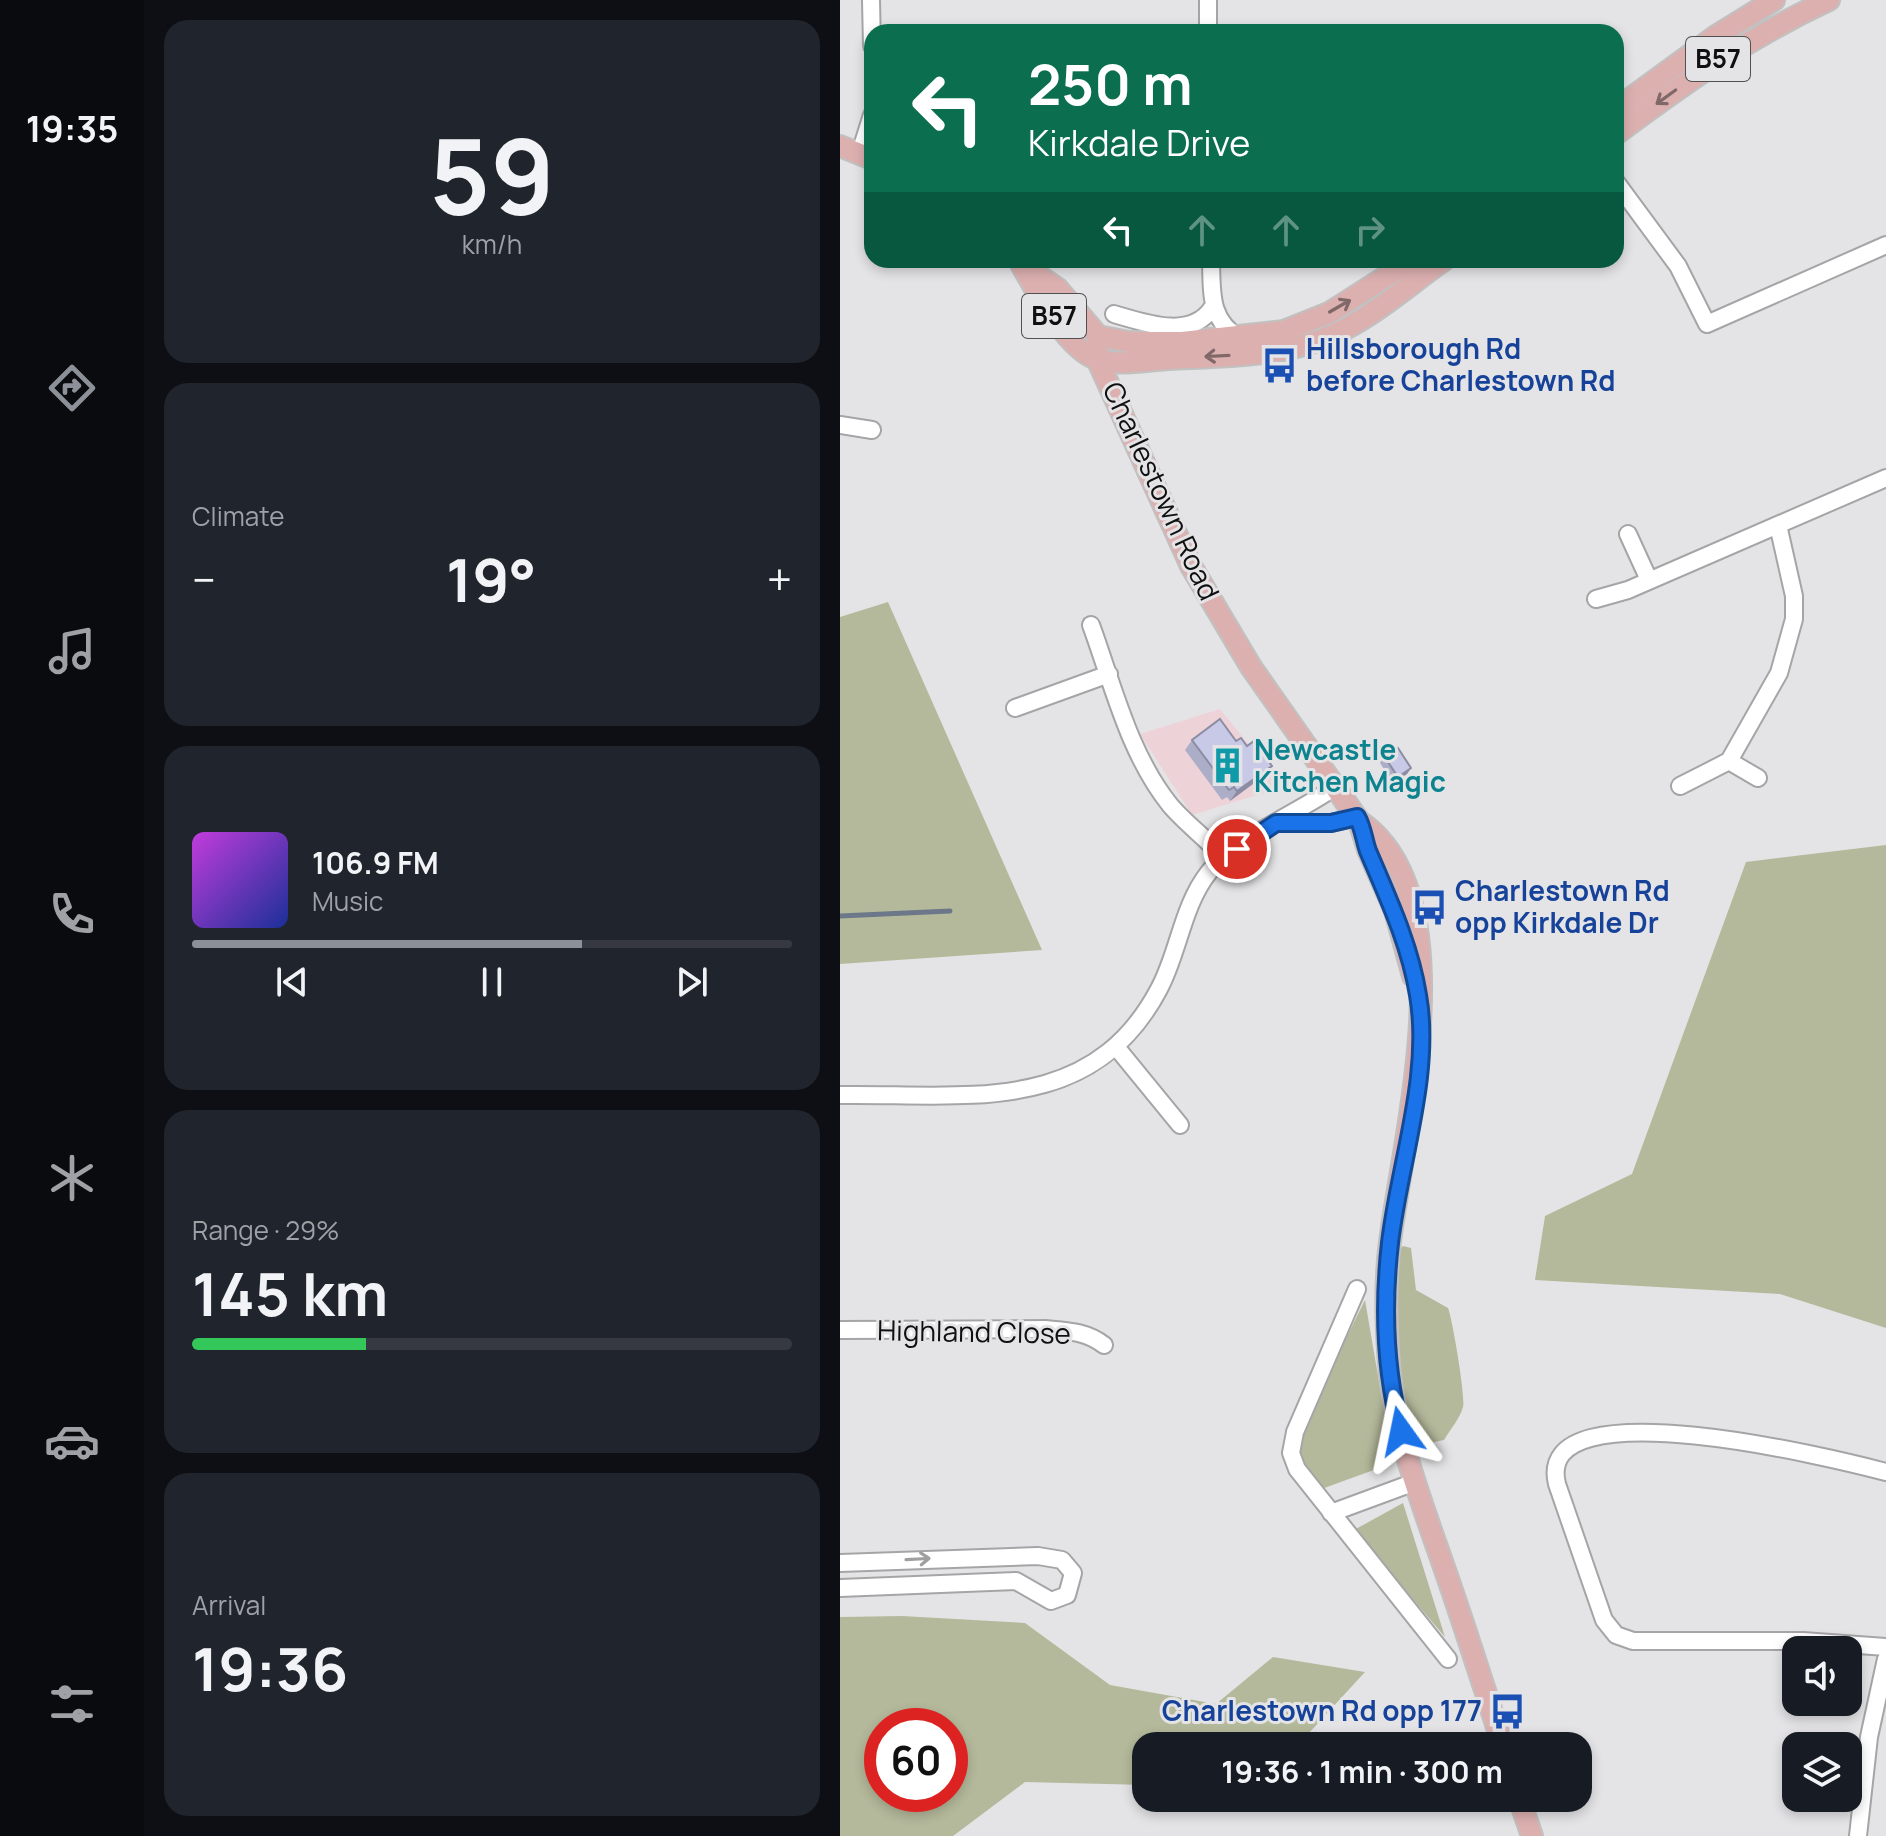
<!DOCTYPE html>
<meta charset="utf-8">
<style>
body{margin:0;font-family:Manrope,sans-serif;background:#20242c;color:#f1f3f6;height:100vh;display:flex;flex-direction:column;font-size:30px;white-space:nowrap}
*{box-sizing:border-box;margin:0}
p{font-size:26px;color:#9ea1a6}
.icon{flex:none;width:44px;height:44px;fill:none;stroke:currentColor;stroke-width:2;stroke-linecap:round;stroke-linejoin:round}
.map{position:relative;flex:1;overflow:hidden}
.panel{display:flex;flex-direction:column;gap:20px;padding:20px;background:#0d0f14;width:696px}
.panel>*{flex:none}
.top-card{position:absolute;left:24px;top:24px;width:760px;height:244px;border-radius:24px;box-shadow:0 4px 12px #0003;background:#0b6e4f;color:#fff;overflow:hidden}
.tools{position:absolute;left:942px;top:1636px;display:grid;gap:16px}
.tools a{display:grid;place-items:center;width:80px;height:80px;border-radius:16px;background:#171b24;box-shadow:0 4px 12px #0003;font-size:40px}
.speed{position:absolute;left:24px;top:1708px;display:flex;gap:16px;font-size:40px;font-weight:700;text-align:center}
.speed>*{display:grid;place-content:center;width:104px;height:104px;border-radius:50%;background:#171b24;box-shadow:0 4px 12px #0003;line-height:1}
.speed .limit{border:12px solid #d22;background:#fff;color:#111}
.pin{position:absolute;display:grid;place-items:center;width:68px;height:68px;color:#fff;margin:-34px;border:4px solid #fff;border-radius:50%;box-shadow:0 2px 8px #0007}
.me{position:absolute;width:88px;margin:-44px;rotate:348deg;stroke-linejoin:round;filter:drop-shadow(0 0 6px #0008)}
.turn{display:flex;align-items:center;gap:28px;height:168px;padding:0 32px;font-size:36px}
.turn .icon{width:104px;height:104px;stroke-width:2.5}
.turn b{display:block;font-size:56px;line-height:68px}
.lanes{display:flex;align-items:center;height:76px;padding:0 32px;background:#0003;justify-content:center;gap:40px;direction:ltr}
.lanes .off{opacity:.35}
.big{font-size:60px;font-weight:700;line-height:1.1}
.panel .widget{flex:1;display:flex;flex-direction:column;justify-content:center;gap:12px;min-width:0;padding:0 28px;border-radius:24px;background:#20242c}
.panel .dial{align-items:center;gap:0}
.dial b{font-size:104px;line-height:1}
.song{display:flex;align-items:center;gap:24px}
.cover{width:96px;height:96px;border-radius:12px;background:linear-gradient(135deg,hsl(290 70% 55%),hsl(230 70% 35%))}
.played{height:8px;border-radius:4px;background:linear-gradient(90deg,#8c9099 65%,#363941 65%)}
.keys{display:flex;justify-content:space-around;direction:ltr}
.heat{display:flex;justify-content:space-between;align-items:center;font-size:44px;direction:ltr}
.charge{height:12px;border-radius:6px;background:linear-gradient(90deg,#34c759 29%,#363941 0)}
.trip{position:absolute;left:292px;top:1732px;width:460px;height:80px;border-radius:24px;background:#171b24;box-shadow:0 4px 12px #0003;font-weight:700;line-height:80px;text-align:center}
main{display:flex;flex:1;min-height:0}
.tab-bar{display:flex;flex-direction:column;width:144px;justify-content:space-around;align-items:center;background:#090b0e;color:#9ea1a6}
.tab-bar .icon{width:56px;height:56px}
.tab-bar .on{color:#8c9099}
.tab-bar b{font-size:36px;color:#f1f3f6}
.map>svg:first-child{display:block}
.commercial{fill:#edd3d8}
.forest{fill:#b5b99b;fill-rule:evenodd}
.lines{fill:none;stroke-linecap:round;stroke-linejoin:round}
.stream{stroke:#6c788a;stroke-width:5}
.minor-casing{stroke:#a5a5a7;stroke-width:20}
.major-casing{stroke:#c1c1c1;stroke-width:24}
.minor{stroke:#fff;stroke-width:16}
.major{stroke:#ddb0b0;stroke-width:20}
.wall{fill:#acadc7}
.shaded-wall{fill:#8c8da2}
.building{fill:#c8c9e7;stroke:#8c8da2;stroke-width:2}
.oneway{stroke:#816868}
.oneway2{stroke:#9f9fa0}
.route-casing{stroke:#114b97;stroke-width:20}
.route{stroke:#1a73e8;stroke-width:14}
.labels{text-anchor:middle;stroke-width:6;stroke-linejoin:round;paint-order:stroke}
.shield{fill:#e4e4e6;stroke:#505051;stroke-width:2}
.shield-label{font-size:26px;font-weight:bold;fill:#101011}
.transit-label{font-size:28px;font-weight:bold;fill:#164399;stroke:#e4e4e6;text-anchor:start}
.street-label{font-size:28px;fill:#101011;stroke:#e4e4e6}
.culture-label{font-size:28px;font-weight:bold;fill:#0d838f;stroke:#e4e4e6;text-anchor:start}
</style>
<main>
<nav class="tab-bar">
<b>19:35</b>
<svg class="icon on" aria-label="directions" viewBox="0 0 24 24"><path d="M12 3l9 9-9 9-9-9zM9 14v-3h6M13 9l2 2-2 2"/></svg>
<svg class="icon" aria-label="music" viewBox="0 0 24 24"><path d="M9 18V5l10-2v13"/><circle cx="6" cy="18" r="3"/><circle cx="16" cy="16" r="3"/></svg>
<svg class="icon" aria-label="phone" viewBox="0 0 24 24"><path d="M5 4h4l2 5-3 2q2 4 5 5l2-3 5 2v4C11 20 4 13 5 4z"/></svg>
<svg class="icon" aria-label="climate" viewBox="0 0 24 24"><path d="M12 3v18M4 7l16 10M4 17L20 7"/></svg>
<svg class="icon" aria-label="car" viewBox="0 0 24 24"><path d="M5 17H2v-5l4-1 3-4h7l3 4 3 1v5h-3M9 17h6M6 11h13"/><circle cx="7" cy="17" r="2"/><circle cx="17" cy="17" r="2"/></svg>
<svg class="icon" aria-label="filters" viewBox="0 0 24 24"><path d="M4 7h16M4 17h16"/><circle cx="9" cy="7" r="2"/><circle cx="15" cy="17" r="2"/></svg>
</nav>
<section class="panel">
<div class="widget dial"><b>59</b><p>km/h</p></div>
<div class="widget"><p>Climate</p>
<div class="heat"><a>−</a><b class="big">19°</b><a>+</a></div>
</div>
<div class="widget">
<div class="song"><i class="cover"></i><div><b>106.9 FM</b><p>Music</p></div></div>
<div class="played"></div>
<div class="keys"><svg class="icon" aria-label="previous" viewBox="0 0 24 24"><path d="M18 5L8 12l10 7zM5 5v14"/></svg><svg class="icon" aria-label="pause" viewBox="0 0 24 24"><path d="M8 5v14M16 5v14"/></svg><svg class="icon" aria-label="next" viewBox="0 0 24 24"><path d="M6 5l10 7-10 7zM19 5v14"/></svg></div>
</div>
<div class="widget"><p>Range · 29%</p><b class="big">145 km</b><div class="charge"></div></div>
<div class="widget"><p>Arrival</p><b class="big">19:36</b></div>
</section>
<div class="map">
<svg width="1046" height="1836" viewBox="0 0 1046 1836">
<rect width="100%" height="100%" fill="#e4e4e6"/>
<path class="commercial" d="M380,709L443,787L352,815L300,734Z"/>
<path class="forest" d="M48,602L202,950L0,964V617Z
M1046,845V1328L940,1294L695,1280L705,1216L792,1174L906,862Z
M563,1246L571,1248L576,1290L608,1308C612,1317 626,1398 623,1407C620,1418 610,1430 604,1440L576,1446L560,1403L555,1312L559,1250Z
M525,1300L553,1463L476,1491L453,1445Z
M563,1503L605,1637L514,1530Z
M62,1616L185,1623L270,1685L376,1704L433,1657L525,1672L457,1746H383L370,1741L363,1746H306V1785L185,1782L113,1836H0V1617ZM42,1726H110V1794H42Z"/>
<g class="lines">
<path class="stream" d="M0,916L110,911"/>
<defs>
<path id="minor" d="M31,0L32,46
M368,0V32
M20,153L32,115
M776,182L838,266L867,324L1046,245
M371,260C372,294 369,319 400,339
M274,314C305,323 351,340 372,308
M0,425L32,430
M788,534L809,580
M756,599L788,590L1046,478
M251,625C273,685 289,754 330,805C345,823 367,839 383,857
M175,708L269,674
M889,761L918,778
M840,786L889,761L939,673L954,619V596L938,525
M438,823H491L517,817
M277,1048L340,1125
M0,1095C124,1093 251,1118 319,989C339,952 342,906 369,872C395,839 459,812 495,787
M517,1289L455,1432L451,1453L457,1469L608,1659
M0,1330L205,1329C227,1331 246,1331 264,1345
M1046,1472C1000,1460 692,1383 717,1484L764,1620L776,1635L793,1641H963L1046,1647
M491,1513L575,1482
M0,1563L198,1556L222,1560L233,1573L227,1595L211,1601L176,1581L0,1588
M1018,1836L1029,1737L1046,1659"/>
<path id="major" d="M776,109L876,36L934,0
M776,134C849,80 906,39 989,0
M0,146L32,159
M181,264C196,291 223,341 250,356C272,368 306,360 329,359C392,356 458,358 514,324C546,306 574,281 604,260
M186,267L218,289L258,336L289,342H342L444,331L489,313L572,260
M258,336L257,359L351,566L411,667L519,821L528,850L555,911L573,976
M519,821C628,894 563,1135 550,1242C544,1286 546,1332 550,1375C558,1443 584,1509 606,1573C626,1630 644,1688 663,1746
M679,1798L692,1836"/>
</defs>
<use href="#minor" class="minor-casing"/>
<use href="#major" class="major-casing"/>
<use href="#minor" class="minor"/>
<use href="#major" class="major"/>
</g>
<path class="wall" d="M352,740L396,741L407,746L432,766L425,775L390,801L387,797L382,800L345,750Z
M544,756L571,768L567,774L553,783L540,763Z"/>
<path class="shaded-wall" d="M432,766L425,775L390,801L397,791Z
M571,768L567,774L553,783L558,777Z"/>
<path class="building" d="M380,719L396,741L401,738L407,746L414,741L432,766L397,791L394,787L389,790L352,740Z
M558,748L571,768L558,777L544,756Z"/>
<defs><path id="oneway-shaft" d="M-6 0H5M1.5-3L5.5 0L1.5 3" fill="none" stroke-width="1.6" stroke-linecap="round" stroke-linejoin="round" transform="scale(2)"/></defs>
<g class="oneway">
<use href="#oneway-shaft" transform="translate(826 97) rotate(144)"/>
<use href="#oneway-shaft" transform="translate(500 306) rotate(-30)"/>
<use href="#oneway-shaft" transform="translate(377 356) rotate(177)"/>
</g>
<use class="oneway2" href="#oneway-shaft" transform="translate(78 1559) rotate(-3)"/>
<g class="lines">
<defs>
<path id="route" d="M397,849L436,823H491L517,817C523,827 524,840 528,851C548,898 570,945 578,995C592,1075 559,1164 550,1243C543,1305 545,1371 561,1431"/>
</defs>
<use href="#route" class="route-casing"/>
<use href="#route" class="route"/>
</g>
<defs>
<symbol id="bus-bare" viewBox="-9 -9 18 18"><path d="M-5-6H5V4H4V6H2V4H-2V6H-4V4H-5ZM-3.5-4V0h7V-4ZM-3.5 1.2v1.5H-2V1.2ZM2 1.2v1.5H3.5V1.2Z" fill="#1a4fb4" stroke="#e4e4e6" stroke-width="2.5" paint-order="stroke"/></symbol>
<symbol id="building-bare" viewBox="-9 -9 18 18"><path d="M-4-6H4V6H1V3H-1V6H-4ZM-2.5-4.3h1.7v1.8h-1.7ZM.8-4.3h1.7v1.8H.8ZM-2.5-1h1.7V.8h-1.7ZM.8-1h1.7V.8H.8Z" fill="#0f9aa8" stroke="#e4e4e6" stroke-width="2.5" paint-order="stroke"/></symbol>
</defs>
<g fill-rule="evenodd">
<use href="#bus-bare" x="414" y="340" width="51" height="51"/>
<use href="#building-bare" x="362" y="740" width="51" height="51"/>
<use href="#bus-bare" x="564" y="882" width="51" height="51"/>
<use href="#bus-bare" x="642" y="1686" width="51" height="51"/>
</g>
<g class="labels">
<g class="shield">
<rect x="846" y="37" width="64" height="44" rx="6"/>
<rect x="182" y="294" width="64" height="44" rx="6"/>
</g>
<g class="shield-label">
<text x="878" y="68">B57</text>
<text x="214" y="325">B57</text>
</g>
<g class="transit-label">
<text x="466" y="359">Hillsborough Rd<tspan x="466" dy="32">before Charlestown Rd</tspan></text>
<text x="615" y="901">Charlestown Rd<tspan x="615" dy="32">opp Kirkdale Dr</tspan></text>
<text x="642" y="1721" text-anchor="end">Charlestown Rd opp 177</text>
</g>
<g class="street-label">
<text transform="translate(321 491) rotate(65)" y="10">Charlestown Road</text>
<text transform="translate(134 1332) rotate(1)" y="10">Highland Close</text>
</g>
<g class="culture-label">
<text x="414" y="760">Newcastle<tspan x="414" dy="32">Kitchen Magic</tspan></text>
</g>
</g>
</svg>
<div class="tools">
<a><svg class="icon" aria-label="sound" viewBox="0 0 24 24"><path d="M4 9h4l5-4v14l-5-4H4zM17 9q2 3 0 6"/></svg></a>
<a><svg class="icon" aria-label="layers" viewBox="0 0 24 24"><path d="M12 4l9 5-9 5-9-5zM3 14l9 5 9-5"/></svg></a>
</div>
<div class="speed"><div class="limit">60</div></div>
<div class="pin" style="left:397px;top:849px;background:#d93025"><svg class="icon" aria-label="arrive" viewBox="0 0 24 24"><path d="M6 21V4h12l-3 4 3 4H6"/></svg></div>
<svg class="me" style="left:561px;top:1431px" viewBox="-20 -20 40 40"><path d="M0-17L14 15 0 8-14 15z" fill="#1a73e8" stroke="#fff" stroke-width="4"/></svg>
<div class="trip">19:36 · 1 min · 300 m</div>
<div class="top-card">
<div class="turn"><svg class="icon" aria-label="left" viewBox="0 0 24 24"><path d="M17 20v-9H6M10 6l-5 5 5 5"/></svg><div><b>250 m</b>Kirkdale Drive</div></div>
<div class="lanes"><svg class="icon" aria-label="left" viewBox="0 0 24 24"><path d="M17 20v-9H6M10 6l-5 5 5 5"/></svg><svg class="icon off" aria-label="ahead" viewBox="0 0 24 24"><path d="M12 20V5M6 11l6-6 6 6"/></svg><svg class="icon off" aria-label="ahead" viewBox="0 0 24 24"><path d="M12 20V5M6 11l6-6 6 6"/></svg><svg class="icon off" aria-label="right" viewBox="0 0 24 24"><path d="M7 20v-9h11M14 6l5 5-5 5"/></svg></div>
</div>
</div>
</main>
